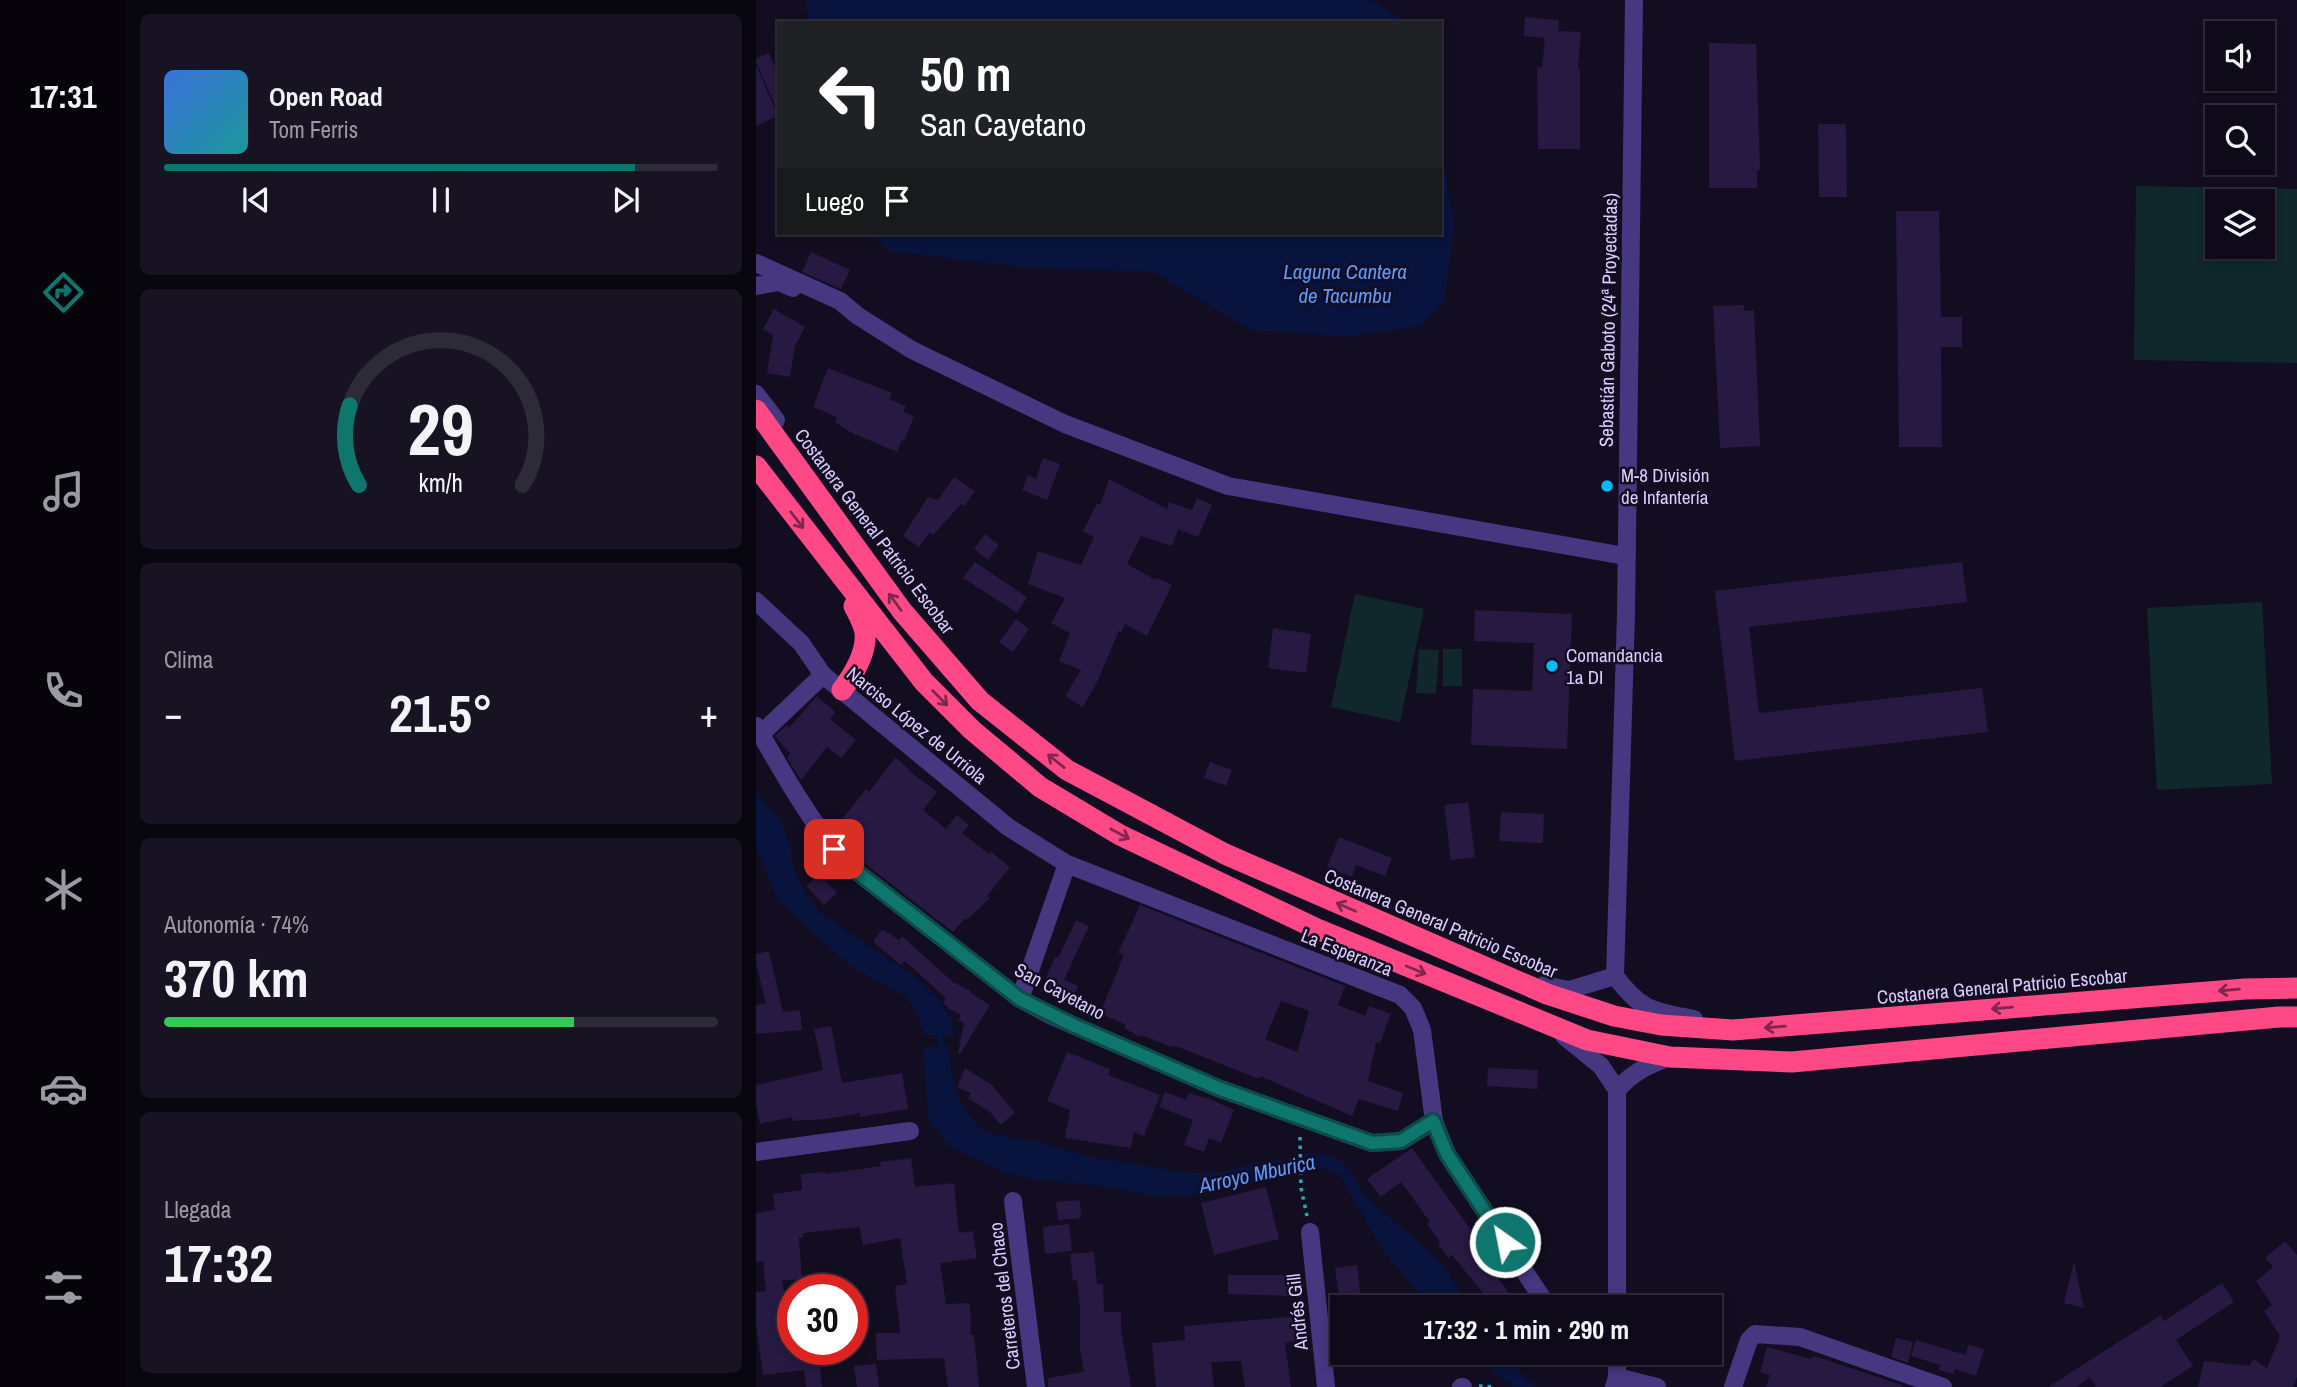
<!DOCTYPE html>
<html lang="es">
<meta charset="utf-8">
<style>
body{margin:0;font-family:"Archivo Narrow",sans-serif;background:#171322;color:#f1f3f6;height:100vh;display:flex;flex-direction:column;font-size:26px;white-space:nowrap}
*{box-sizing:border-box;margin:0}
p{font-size:23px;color:#9b9aa2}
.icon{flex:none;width:38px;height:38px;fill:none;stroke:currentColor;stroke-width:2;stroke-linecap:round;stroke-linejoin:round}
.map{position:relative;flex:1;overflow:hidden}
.panel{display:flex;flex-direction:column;gap:14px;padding:14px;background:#08060e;width:630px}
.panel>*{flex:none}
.banner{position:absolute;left:21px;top:21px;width:665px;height:214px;border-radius:0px;box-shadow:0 4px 10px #0003,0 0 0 2px #2e2b38;background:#202124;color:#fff;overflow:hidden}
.controls{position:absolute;left:1449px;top:21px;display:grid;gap:14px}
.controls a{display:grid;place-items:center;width:70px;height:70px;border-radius:0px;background:#0e0a19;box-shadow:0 4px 10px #0003,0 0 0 2px #2e2b38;font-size:35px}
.speed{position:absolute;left:21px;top:1274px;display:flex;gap:14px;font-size:35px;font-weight:700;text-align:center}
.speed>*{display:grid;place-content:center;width:91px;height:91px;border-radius:50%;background:#0e0a19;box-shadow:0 4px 10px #0003,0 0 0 2px #2e2b38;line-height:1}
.speed .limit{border:10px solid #d22;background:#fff;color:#111}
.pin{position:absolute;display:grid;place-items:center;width:60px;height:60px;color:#fff;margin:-30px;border-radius:14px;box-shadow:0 4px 10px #0006}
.me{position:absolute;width:77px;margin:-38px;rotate:327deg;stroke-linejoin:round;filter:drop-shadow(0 0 5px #0008)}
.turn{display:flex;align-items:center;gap:24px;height:147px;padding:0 28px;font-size:32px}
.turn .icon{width:91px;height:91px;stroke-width:2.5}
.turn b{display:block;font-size:49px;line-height:60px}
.then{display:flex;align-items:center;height:66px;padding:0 28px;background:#0003;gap:14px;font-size:26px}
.big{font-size:52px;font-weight:800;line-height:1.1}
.panel .card{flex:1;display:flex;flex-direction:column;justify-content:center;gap:10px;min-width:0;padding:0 24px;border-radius:10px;background:#171322}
.panel .dial{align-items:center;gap:0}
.dial svg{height:182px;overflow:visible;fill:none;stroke:#2e2b38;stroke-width:7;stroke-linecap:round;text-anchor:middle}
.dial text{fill:#f1f3f6;stroke:none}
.song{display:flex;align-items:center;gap:21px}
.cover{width:84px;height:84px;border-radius:10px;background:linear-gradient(135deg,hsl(220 70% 55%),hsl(180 70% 35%))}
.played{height:7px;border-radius:4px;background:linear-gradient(90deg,#0f766e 85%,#2e2b38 85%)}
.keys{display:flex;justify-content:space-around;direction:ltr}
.heat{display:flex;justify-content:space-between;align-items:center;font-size:38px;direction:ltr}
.charge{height:10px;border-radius:5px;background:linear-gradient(90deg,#34c759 74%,#2e2b38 0)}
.trip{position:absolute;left:574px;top:1295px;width:392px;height:70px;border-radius:0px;background:#0e0a19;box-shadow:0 4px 10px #0003,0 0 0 2px #2e2b38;font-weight:800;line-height:70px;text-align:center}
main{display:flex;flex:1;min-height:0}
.menu{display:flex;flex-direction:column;width:126px;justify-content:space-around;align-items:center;background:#06040a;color:#9b9aa2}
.menu .icon{width:49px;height:49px}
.menu .active{color:#0f766e}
.menu b{font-size:32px;color:#f1f3f6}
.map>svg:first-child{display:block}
.green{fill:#10282b;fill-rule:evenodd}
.water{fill:#09143e}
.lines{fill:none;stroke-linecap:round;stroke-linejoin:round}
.stream{stroke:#09143e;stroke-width:6}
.building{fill:#271942;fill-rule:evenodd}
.path{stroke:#2da8b3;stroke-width:3.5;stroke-dasharray:3.5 5;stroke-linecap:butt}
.minor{stroke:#453780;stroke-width:18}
.highway{stroke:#ff4885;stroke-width:21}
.oneway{stroke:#7d284e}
.route-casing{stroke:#0a4d48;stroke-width:18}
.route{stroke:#0f766e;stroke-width:12}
.poi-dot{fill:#00bbf8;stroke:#130d21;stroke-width:2.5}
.labels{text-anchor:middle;stroke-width:5;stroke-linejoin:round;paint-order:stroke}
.street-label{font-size:19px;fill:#dacdff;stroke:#130d21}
.poi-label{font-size:19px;fill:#dacdff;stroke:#130d21;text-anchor:start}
.water-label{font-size:21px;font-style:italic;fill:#5b9bff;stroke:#130d21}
</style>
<main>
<nav class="menu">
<b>17:31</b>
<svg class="icon active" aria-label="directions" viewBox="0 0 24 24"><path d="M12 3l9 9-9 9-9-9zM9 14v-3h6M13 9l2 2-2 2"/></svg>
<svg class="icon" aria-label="music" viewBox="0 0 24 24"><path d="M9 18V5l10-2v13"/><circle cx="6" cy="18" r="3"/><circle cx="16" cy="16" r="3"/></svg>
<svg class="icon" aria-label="phone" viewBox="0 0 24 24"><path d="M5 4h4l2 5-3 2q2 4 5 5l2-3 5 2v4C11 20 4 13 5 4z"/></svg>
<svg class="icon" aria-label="climate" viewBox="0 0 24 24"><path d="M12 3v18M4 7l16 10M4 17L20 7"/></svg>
<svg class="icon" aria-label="car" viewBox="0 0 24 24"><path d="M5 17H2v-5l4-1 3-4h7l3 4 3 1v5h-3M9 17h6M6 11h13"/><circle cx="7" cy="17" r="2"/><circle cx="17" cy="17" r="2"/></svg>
<svg class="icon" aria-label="filters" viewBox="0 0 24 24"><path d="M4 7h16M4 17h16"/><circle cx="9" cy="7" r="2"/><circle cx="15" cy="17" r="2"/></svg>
</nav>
<section class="panel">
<div class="card">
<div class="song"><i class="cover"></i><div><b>Open Road</b><p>Tom Ferris</p></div></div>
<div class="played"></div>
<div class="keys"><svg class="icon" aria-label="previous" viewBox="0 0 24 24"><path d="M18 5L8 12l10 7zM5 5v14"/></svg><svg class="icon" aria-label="pause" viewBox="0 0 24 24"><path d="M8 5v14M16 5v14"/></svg><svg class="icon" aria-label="next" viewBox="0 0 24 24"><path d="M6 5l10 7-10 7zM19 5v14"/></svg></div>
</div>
<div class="card dial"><svg viewBox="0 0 100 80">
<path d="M14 69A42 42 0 1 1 86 69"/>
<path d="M14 69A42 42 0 0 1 10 34" stroke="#0f766e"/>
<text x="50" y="56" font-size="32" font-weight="700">29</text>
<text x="50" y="72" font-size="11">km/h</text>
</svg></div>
<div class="card"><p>Clima</p>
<div class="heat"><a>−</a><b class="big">21.5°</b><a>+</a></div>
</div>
<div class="card"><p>Autonomía · 74%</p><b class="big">370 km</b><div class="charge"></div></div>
<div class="card"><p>Llegada</p><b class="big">17:32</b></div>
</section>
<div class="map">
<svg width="1541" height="1387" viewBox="0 0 1541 1387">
<rect width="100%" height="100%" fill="#130d21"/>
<path class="green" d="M1380,186L1541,189V363L1378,360ZM1461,201H1507V247H1461Z
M599,594L668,609L644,722L575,707Z
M1506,602L1516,784L1401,790L1391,608Z
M663,649L683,650L680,694L660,693Z
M687,649H706V686H687Z"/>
<path class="water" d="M50,0H615L650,23H53Z
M684,147L698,221L689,302L664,326L593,337L495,330L396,272L274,268L132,251L113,233H684Z
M0,793L24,820L35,848L38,869L50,895L70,918L157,975L181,997L196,1020L197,1036L169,1035L160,1010L148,995L95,967L22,900L0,846Z
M191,1045L197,1080L205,1104L220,1124L234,1134L284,1142L333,1157L436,1173L467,1172L497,1163L535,1158L536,1171L477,1188L434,1196L400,1197L354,1187L274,1179L243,1170L193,1146L173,1121L167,1047Z
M548,1153L568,1154L583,1159L593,1168L606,1193L681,1259L716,1307H675L628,1252L585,1177L574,1170L550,1166Z
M714,1353H753L772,1382L781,1387H759L738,1374Z"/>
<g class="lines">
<path class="stream" d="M182,1029L187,1053
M530,1167L557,1160"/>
</g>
<path class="building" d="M769,17L803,20L802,31L825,32L822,68H824V149H782L781,67H786L789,38L768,36Z
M953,43L1000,44L1004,170H1001V188H953Z
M13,53L23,75V114L0,62V59Z
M0,65L22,116L0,126Z
M1062,124H1090L1091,197H1063Z
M1140,211H1183L1185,317H1206V347H1185L1186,447H1143Z
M55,252L94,270L85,289L46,272Z
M988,305V311L998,310L1004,446L964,448L957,306Z
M18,309L49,327L39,346L34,377L11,373L17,335L7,329Z
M72,368L136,393L133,399L150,406L147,412L158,416L148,441L146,440L141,452L96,433L79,422L81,417L57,407Z
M287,458L304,464L291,500L266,490L272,475L280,479Z
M198,477L219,491L208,506L205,504L177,535L174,532L163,547L147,536L172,497L182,500Z
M353,479L411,509L413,502L436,510L441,498L456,505L442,537L422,529L416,546L385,536L371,564L400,580L401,578L416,585L391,636L369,624L365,633L363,631L341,682L327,707L309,696L325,670L303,661L314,633L295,623L309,598L272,584L282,551L325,565L338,537L327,531L341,503L344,505Z
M229,534L243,545L232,560L218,549Z
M219,562L271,597L261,613L207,578Z
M1206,562L1211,602L993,627L1003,713L1226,688L1232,732L979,761L959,591Z
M719,610L816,614L811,749L715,745L717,689L776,691L778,643L718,641Z
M260,619L273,629L257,652L243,642Z
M517,628L555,634L550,673L512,668Z
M61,696L79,712L74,719L100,740L85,758L71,747L45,780L31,758L34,754L19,736L31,725L33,728Z
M139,758L153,769L152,770L181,792L167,810L190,829L201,815L213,825L206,833L233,854L235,852L254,867L231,896L234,898L211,920L209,918L197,932L95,853L79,832L90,821L87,818L110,789L113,792Z
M454,762L476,770L470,786L448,778Z
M712,802L719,857L695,860L688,805Z
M745,812L788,814L787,843L743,841Z
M583,837L636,858L629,876L600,865L596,877L571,867Z
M63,874L81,893L68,905L50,886Z
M384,905L589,986L582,1005L609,1016L613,1006L635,1014L624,1043L620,1042L612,1081L647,1093L642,1111L603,1099L596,1116L504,1076L503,1079L417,1045L416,1047L385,1035L384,1037L368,1028L370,1025L344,1013L368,955L362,953ZM525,1001L553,1011L541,1052L509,1039Z
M320,920L333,926L308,980L322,986L315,1004L284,991L299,957L302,958Z
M126,929L143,940L146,936L197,982L215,991L214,993L234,1005L204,1054L202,1053L208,1023L202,1020L205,1015L191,1008L192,1006L187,1004L190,998L149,961L145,965L117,942Z
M13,951L27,1012L44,1010L46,1030L0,1034V1005L10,1003L0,964V954Z
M75,1026L86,1083L146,1073L152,1109L104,1117V1113L70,1119L37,1121L36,1117L4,1124L0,1104V1085L67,1070L58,1029Z
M311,1052L354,1069L352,1075L404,1095L388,1136L378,1132L375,1148L309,1138L314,1110L291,1101Z
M209,1068L236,1085L259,1113L245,1125L234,1112L212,1098L215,1093L201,1087Z
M732,1068L782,1070L781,1089L731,1086Z
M409,1092L430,1100L432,1093L454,1099L478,1110L465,1143L453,1138L448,1152L428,1145L437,1120L403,1107Z
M656,1148L720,1237L714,1242L764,1307H732L724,1297L728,1294L696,1255L692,1258L682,1243L684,1242L671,1224L674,1222L645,1182L625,1197L611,1179Z
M155,1158L159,1187L198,1183L203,1233L217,1231L221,1258L184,1263L190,1304L214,1303L215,1335H218L223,1387H192L188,1358L121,1360L120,1333H144L139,1286L151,1284L144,1238L107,1245L103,1227L47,1233V1237L43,1238L46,1280H26L34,1326H37V1349H62L66,1387H50L48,1370L7,1375L0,1324V1292L10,1291L7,1261L0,1262V1213L19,1210L17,1194L46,1190L45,1174L70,1172V1174L125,1166L124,1162Z
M510,1187L523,1239L458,1255L445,1203Z
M324,1200L325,1218L302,1220L300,1202Z
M313,1224L316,1251L289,1254L287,1227Z
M1529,1241L1541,1255V1377L1537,1387H1442L1448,1361L1493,1366L1498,1359L1511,1368L1524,1336L1508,1311L1516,1305L1500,1281L1517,1267L1509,1258Z
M338,1252L341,1284H347L348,1312H365V1329L375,1387H292V1378L328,1372L324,1350V1307L321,1280L317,1281L314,1254Z
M1318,1261L1328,1308L1308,1303Z
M601,1265L605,1301L584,1304L579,1268Z
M472,1275H539V1296L472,1294Z
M1466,1283L1478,1302L1420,1340L1437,1366L1404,1387H1340L1334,1377L1320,1387H1292L1405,1315L1408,1321Z
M544,1316L548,1339L529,1343L535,1387H489L485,1361L455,1362L458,1387H400L396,1343L429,1340L428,1326Z
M1140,1338L1157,1342L1152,1363L1135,1357Z
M1160,1340L1210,1355L1212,1345L1228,1349L1220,1376L1199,1369L1197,1374L1183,1370L1184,1365L1155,1356Z
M1011,1347L1055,1359L1058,1356L1146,1385V1387H1010L1014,1375L1004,1372Z
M120,1364L123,1387H101L98,1366Z"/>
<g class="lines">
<path class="path" d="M544,1137L545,1188L551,1216
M723,1386L739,1387"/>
<path class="minor" d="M0,263L84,301L102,316L156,350L309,424L472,486L869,556
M0,286L23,282L37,288
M0,394L20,420
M0,601L45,643L67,675L252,827L311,864L644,995L657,1008L666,1030L678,1121L691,1154L792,1307
M0,726C27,773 53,819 87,861L264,999L296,1016L462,1088L616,1143L645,1141L678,1121
M5,734L67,675
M859,976L870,614L878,0
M859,976C885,1011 897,1011 938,1019
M788,985L813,990L859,976
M264,999L311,864
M808,1036L845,1066L861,1090
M861,1090C877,1072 892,1065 914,1057
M0,1152L154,1131
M257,1201L280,1387
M554,1232L570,1387
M861,1307V1090
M861,1377L901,1387
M705,1387H707
M858,1387L861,1377V1353
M977,1387L993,1340L999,1334L1044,1337L1187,1387"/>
<path class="highway" d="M0,410L146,611L224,701L311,770L469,854L791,994L858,1016L905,1025L977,1030L1489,989L1541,988
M0,466L168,682L216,730L284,787L364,835L561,929L831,1040L914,1057L1036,1062L1523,1017H1541
M86,690C97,675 111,653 109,633C108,624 102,614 98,606"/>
</g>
<defs><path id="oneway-shaft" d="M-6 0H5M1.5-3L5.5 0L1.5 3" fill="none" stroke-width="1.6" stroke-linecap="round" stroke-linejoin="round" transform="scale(1.75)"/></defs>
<g class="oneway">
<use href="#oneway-shaft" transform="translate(41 520) rotate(52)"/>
<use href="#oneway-shaft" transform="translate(139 602) rotate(-126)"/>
<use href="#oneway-shaft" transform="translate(184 698) rotate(45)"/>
<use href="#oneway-shaft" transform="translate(300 761) rotate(-141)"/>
<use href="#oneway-shaft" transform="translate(364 834) rotate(28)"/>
<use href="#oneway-shaft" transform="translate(590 907) rotate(-156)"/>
<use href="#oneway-shaft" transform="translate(660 970) rotate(22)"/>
<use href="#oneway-shaft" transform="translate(1473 990) rotate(175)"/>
<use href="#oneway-shaft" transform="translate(1246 1008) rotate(175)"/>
<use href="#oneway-shaft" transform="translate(1019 1027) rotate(175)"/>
</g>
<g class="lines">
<defs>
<path id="route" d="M78,849L87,861L264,999L319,1026L462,1088L616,1143L645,1141L677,1121L691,1154L749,1242"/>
</defs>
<use href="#route" class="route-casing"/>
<use href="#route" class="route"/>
</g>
<g class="poi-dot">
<circle cx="851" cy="486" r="7"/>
<circle cx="796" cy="666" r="7"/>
</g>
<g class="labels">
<g class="street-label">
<text transform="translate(852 320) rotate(-89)" y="7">Sebastián Gaboto (24ª Proyectadas)</text>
<text transform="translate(119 531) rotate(53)" y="7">Costanera General Patricio Escobar</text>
<text transform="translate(161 725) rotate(39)" y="7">Narciso López de Urriola</text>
<text transform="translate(685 923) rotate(23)" y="7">Costanera General Patricio Escobar</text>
<text transform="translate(591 952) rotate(22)" y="7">La Esperanza</text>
<text transform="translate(1246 986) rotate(-5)" y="7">Costanera General Patricio Escobar</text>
<text transform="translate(304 991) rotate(28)" y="7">San Cayetano</text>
<text transform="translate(248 1296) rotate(-97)" y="7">Carreteros del Chaco</text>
<text transform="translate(541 1312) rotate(-96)" y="7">Andrés Gill</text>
</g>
<g class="poi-label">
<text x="865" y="482">M-8 División<tspan x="865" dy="22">de Infantería</tspan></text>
<text x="810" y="662">Comandancia<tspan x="810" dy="22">1a DI</tspan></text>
</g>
<g class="water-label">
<text x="589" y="279">Laguna Cantera<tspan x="589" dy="24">de Tacumbu</tspan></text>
<text transform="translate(501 1174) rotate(-12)" y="7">Arroyo Mburica</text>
</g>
</g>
</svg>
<div class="controls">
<a><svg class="icon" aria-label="sound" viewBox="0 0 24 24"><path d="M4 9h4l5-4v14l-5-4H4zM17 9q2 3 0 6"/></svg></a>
<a><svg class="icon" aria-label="search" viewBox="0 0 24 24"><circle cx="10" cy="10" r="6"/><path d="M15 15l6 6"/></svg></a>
<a><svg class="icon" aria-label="layers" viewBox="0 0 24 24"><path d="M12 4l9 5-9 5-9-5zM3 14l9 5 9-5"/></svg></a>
</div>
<div class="speed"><div class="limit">30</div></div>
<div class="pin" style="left:78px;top:849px;background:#d93025"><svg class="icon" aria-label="arrive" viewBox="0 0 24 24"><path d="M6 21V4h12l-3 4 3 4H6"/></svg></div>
<svg class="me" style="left:749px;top:1242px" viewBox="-20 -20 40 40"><circle r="17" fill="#0f766e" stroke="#fff" stroke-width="3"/><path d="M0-11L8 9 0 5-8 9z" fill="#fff"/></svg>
<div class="trip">17:32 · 1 min · 290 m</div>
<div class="banner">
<div class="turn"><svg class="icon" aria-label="left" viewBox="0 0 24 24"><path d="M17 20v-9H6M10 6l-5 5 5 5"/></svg><div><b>50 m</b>San Cayetano</div></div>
<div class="then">Luego<svg class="icon" aria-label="arrive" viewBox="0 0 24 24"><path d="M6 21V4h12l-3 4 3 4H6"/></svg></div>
</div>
</div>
</main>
